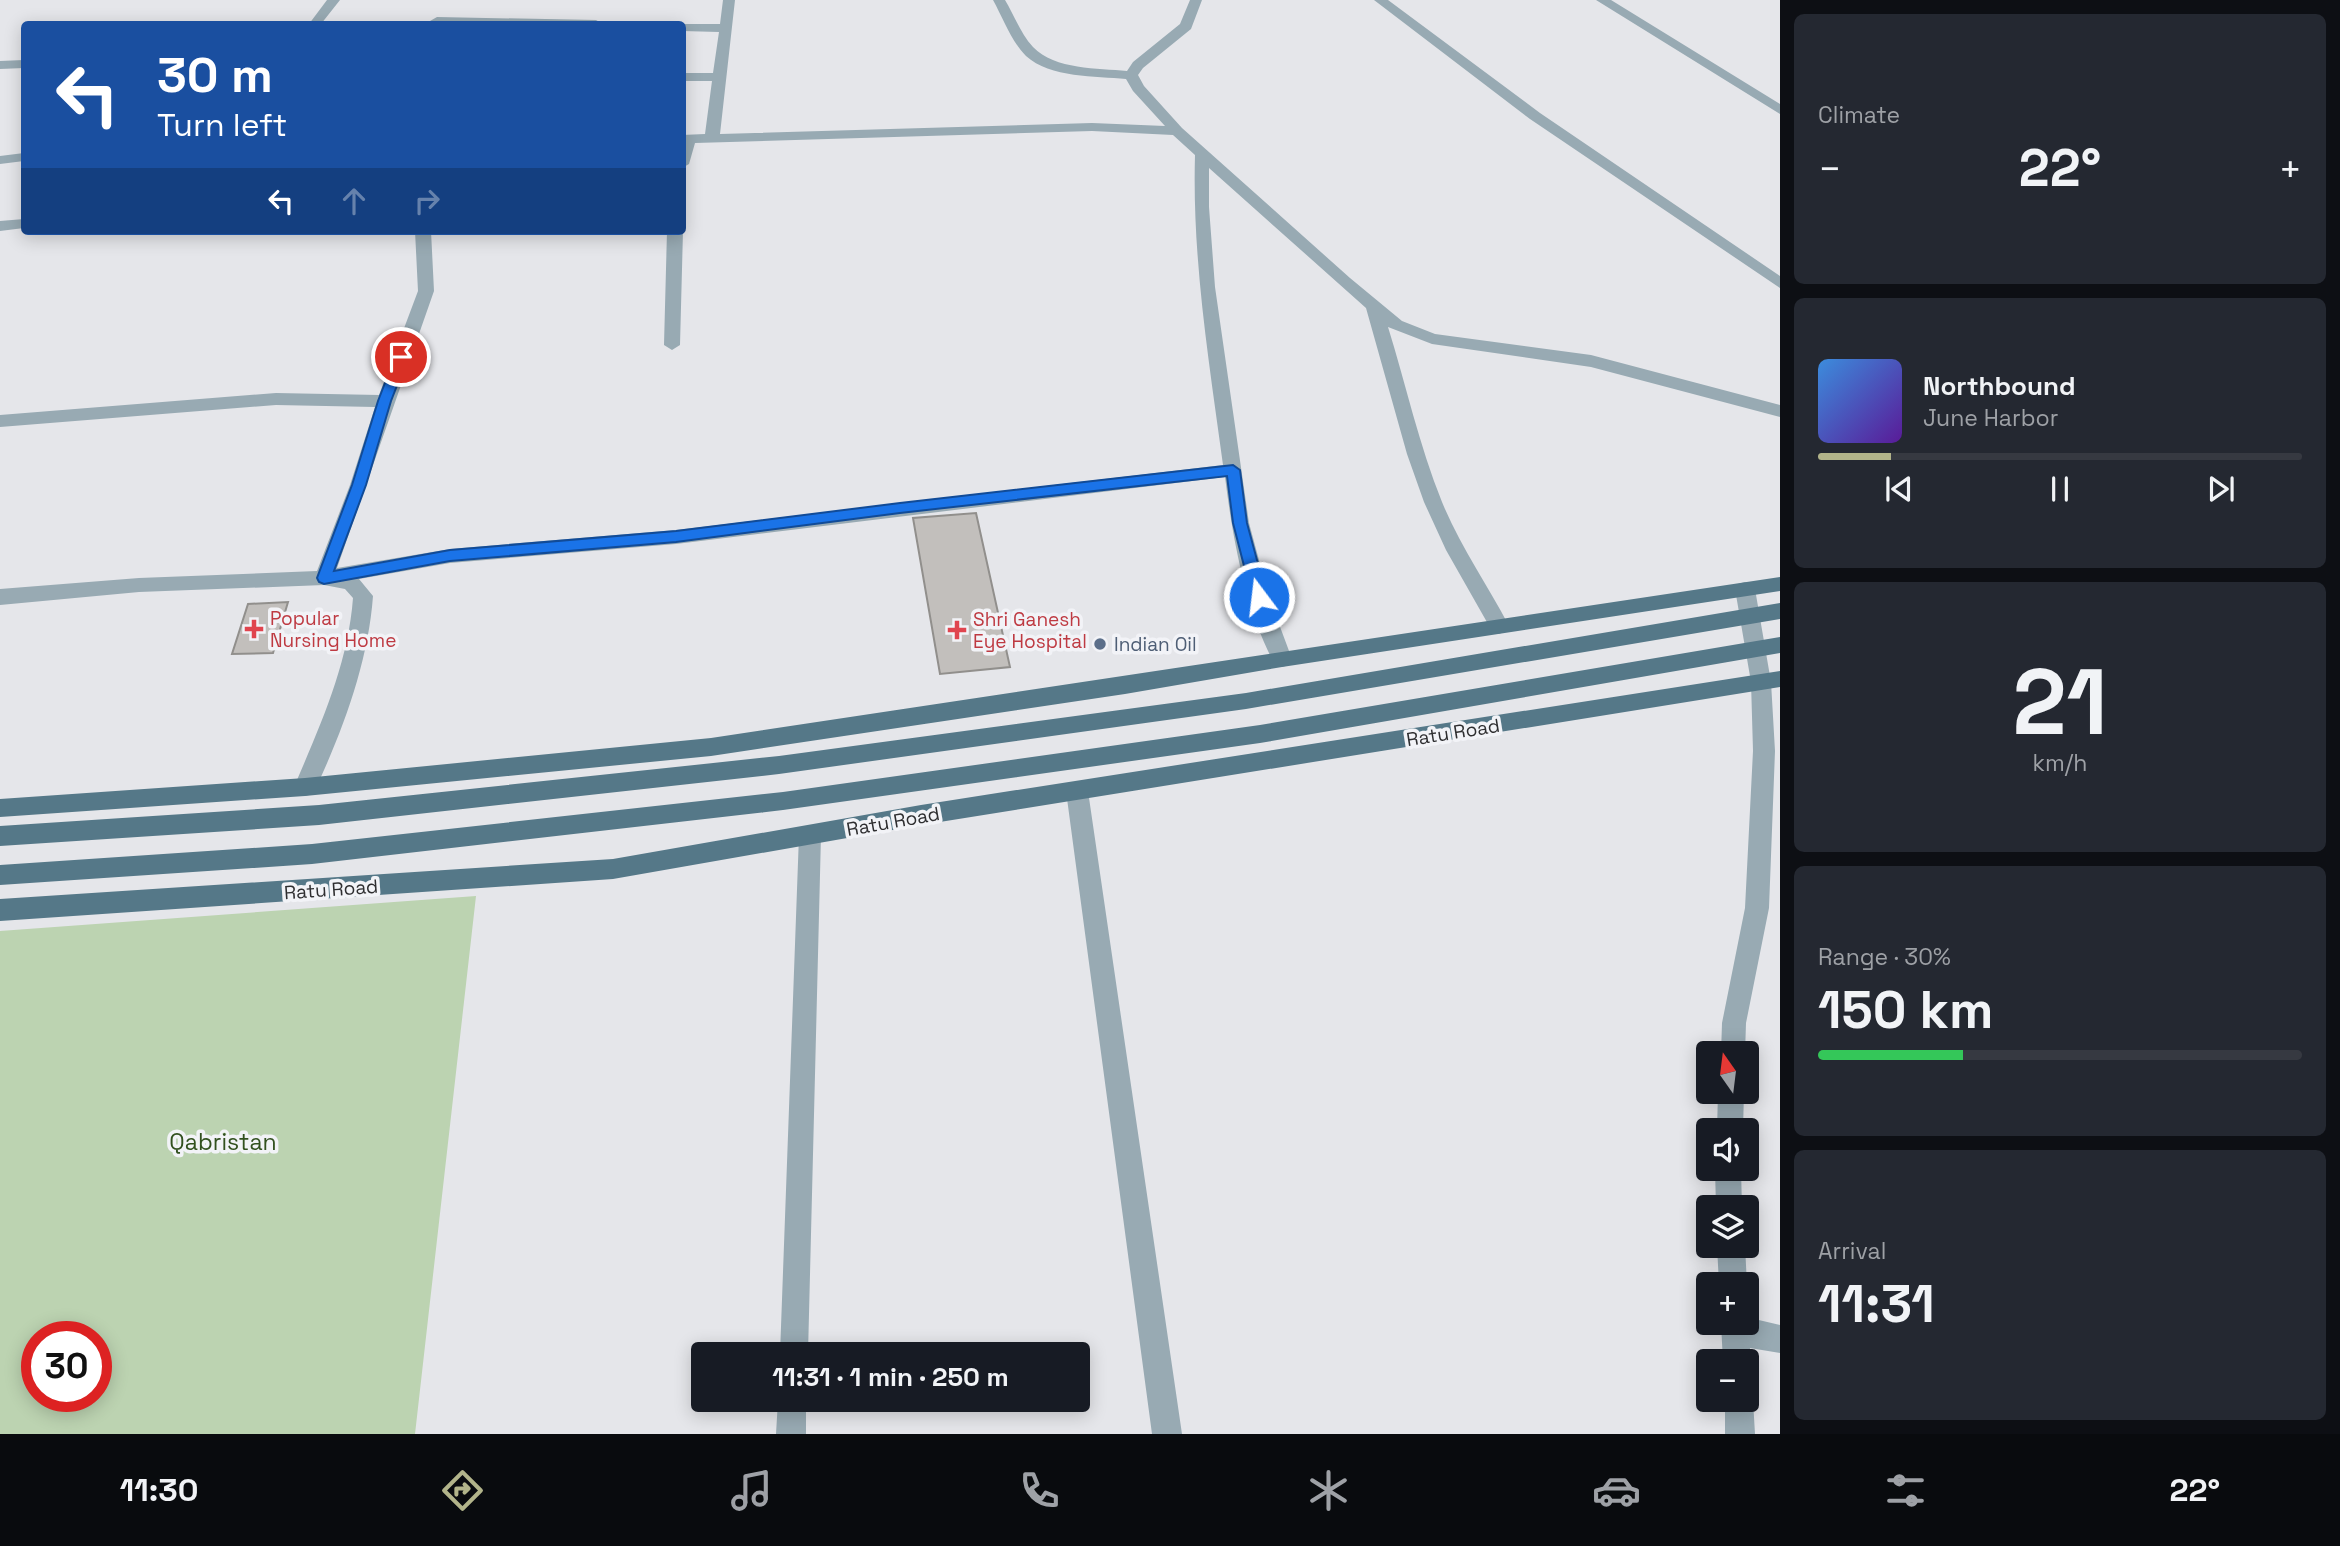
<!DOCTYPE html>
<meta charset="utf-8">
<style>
body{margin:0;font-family:"Space Grotesk",sans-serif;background:#242831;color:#f1f3f6;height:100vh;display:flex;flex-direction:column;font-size:26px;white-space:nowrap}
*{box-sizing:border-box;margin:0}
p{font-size:23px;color:#9ea1a6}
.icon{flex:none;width:38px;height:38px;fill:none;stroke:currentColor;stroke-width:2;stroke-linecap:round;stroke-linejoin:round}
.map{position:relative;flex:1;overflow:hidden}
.drawer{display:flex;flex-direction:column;gap:14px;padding:14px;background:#0d0f14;width:560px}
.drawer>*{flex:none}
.top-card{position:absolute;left:21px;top:21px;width:665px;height:214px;border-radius:7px;box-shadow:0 4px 18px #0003;background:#1a4fa0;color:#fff;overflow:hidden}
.needle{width:46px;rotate:346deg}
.controls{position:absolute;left:1696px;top:1041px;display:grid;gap:14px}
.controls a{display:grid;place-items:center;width:63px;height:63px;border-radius:7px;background:#171b24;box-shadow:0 4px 18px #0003;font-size:35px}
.speed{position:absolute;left:21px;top:1321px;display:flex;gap:14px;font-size:35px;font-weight:700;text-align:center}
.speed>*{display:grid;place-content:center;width:91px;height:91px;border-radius:50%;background:#171b24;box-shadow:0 4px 18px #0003;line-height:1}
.speed .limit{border:10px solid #d22;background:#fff;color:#111}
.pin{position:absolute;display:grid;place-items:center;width:60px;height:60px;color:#fff;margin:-30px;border:4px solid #fff;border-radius:50%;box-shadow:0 2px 7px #0007}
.me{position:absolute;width:77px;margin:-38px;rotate:345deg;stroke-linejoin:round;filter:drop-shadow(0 0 5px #0008)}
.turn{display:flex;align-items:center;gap:24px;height:147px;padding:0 21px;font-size:32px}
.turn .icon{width:91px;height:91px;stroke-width:2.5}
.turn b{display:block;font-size:49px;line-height:60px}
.lanes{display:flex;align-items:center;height:66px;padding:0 21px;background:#0003;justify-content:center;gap:35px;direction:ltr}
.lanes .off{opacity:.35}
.big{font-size:52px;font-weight:800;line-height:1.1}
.drawer .card{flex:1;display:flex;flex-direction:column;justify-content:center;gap:10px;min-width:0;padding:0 24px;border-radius:10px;background:#242831}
.drawer .dial{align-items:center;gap:0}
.dial b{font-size:91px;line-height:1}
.song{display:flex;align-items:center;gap:21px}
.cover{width:84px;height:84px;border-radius:10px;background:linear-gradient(135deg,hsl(210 70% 55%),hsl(270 70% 35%))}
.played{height:7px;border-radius:4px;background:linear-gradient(90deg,#b2b48a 15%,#363941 15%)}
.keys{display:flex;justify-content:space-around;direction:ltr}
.heat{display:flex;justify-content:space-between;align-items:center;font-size:38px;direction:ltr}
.charge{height:10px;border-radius:5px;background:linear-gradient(90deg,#34c759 30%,#363941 0)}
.trip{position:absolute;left:691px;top:1342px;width:399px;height:70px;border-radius:7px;background:#171b24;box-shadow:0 4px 18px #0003;font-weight:800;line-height:70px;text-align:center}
.tabs{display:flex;height:112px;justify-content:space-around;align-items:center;background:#090b0e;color:#9ea1a6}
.tabs .icon{width:49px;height:49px}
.tabs .current{color:#b2b48a}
.tabs b{font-size:32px;color:#f1f3f6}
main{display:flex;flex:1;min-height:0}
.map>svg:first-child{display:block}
.green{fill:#bcd3b1;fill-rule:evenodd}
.building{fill:#c2bfbc;stroke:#918f8c;stroke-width:2}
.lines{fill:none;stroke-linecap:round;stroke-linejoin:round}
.minor{fill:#98aab3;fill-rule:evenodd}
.major{fill:#557888;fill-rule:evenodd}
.route{fill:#1a73e8;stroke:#114b97;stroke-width:2}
.health-dot{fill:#e0444e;stroke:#f2f3f7;stroke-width:2.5}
.service-dot{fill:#5c6f8a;stroke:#f2f3f7;stroke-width:2.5}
.labels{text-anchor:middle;stroke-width:7;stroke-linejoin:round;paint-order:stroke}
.health-label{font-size:19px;fill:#be3a42;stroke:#f2f3f7;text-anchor:start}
.service-label{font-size:19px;fill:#4e5e75;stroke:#f2f3f7;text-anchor:start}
.street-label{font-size:19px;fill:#2e2e30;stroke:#f2f3f7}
.near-park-label{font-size:23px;fill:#32511f;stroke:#f2f3f7}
</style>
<main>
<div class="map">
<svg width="1780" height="1434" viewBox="0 0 1780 1434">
<rect width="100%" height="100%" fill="#e5e6ea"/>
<path class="green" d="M476,896L415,1434H0V931ZM37,1337H96V1396H37Z"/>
<path class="building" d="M976,513L1010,667L940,674L913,518Z
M288,602L273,653L232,654L248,604Z"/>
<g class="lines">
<path class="minor" d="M327,0H340L321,24H309Z
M723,0H735L720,134L1092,123L1165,126L1133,91L1126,79C1096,76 1050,78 1026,56C1011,41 1003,18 993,0H1005C1014,15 1021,34 1033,47C1055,70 1098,68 1127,71L1133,62L1180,24L1190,0H1202L1191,29L1143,68L1138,75L1144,86L1182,128L1350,278L1402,321L1435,334L1591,355L1780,405V417L1591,367L1432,344L1388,327C1406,385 1419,445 1442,502C1460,546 1487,584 1509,626L1506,631L1499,634L1492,631L1446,550L1424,502L1407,454L1366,308L1209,168V207L1215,287L1249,523L1269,597L1292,659L1289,665L1282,667L1275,665C1245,608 1233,540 1225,477L676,544L450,563L359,579L373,596C368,664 342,733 313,794L305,796L297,794L294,787C320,726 348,665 353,598L345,589L324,585L139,592L0,605V589L139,578L317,571L350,485L375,407L276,405L0,427V415L276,393L379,395L418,291L415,231H431L434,291L337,568L450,549L676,530L1223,465C1209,361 1192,259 1195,155L1173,135L1092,131L695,143L689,164L682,168V135L705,134L712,81H682V73H713L719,32L682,31V24H677H720Z
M1374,0H1388L1540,113L1780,276V288L1530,119Z
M1596,0H1611L1780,104V114Z
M437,17L596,20L603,24H432L430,21Z
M24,60V68L0,69V61Z
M24,153V161L0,164V156Z
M24,219V228L0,231V221Z
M667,231H683L680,345L672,350L664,345Z
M1745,582L1752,584L1755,589L1771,682L1775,751L1769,908L1746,1023L1745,1054H1721L1722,1023L1745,908L1753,751L1751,682L1735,589L1738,584Z
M1077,782L1085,784L1088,791L1182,1434H1152L1066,791L1069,784Z
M810,825L818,828L821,835L808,1354H780L799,835L802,828Z
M1718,1092H1744L1743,1130H1717Z
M1715,1169H1741L1742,1208H1716Z
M1717,1246H1745L1747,1284L1746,1285L1719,1284Z
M1746,1317L1780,1325V1353L1750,1348L1751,1362L1746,1372V1362H1723L1721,1323H1746Z
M1746,1389L1753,1400L1755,1434H1725V1400H1746Z
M778,1400H806V1434H776Z"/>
<path class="major" d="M1780,577V591L1282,667L1125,694L711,756L305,796L0,817V799L305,778L711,738Z
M1780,603V619L1246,709L779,774L319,825L0,846V826L319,805L779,756L1246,693Z
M1780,637V653L1260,743L783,810L312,864L0,885V865L312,844L783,792L1260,725Z
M1780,671V687L921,825L613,879L0,921V899L613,859L921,805Z"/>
</g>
<path class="route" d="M401,352L408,357L391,401L366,485L334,571L450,550L676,531L900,503L1233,465L1240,470L1247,523L1267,597L1259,603L1252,597L1233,523L1227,476L900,513L676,542L450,561L324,584L319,582L317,578L352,485L378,401L395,357Z"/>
<g class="health-dot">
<path d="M250.5 618.5h7v7h7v7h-7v7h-7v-7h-7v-7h7z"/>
<path d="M953.5 619.5h7v7h7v7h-7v7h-7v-7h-7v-7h7z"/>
</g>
<circle class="service-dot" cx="1100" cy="644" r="7"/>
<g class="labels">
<g class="health-label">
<text x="270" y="625">Popular<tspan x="270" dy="22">Nursing Home</tspan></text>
<text x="973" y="626">Shri Ganesh<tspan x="973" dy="22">Eye Hospital</tspan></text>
</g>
<g class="service-label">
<text x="1114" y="651">Indian Oil</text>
</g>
<g class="street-label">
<text transform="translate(1453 732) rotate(-9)" y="7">Ratu Road</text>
<text transform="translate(893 821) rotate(-10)" y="7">Ratu Road</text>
<text transform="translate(331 889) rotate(-4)" y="7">Ratu Road</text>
</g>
<g class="near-park-label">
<text x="223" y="1150">Qabristan</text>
</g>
</g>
</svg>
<div class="controls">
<a><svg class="needle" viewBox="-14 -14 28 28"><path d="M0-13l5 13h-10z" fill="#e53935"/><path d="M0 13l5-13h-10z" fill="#9ea1a6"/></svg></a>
<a><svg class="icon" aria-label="sound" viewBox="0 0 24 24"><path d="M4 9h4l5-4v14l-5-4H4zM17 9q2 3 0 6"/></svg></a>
<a><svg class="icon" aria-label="layers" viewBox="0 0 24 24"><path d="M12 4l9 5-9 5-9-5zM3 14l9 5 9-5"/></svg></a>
<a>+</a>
<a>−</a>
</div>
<div class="speed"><div class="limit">30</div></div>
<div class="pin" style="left:401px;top:357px;background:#d93025"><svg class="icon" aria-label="arrive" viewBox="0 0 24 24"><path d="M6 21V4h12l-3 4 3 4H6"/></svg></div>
<svg class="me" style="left:1259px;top:597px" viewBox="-20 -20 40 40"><circle r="17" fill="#1a73e8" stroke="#fff" stroke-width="3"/><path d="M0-11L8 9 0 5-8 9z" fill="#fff"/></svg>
<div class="trip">11:31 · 1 min · 250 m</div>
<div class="top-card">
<div class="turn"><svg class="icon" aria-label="left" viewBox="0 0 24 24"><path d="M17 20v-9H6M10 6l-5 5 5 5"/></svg><div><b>30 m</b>Turn left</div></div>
<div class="lanes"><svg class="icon" aria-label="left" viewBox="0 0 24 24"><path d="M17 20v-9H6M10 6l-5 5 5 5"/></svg><svg class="icon off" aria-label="ahead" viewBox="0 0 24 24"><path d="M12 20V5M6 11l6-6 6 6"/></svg><svg class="icon off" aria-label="right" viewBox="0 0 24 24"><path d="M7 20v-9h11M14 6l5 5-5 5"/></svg></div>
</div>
</div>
<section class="drawer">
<div class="card"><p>Climate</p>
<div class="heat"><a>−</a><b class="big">22°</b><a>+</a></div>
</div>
<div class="card">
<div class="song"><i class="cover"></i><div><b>Northbound</b><p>June Harbor</p></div></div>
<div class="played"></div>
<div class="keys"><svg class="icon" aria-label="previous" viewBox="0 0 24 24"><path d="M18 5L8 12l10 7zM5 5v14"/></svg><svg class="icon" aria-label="pause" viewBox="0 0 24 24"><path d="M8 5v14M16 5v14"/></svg><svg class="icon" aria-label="next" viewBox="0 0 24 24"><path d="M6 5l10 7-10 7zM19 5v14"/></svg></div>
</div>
<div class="card dial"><b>21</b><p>km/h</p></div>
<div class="card"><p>Range · 30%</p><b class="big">150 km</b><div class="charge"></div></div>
<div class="card"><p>Arrival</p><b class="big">11:31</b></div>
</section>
</main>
<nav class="tabs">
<b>11:30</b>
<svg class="icon current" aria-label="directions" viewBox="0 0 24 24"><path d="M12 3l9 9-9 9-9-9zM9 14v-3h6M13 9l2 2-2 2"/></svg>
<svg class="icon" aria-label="music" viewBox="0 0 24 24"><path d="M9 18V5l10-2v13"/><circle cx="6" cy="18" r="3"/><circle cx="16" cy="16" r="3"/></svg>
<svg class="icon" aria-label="phone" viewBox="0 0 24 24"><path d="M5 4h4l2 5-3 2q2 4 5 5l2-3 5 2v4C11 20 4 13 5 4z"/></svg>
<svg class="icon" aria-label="climate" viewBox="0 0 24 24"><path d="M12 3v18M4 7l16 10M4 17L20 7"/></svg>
<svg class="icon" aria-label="car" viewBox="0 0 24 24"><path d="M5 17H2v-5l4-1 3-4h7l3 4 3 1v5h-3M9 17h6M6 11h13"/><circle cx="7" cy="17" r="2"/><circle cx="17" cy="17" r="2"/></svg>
<svg class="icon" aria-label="filters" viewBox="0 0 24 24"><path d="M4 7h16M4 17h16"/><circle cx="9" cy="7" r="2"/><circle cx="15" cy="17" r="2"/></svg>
<b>22°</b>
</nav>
